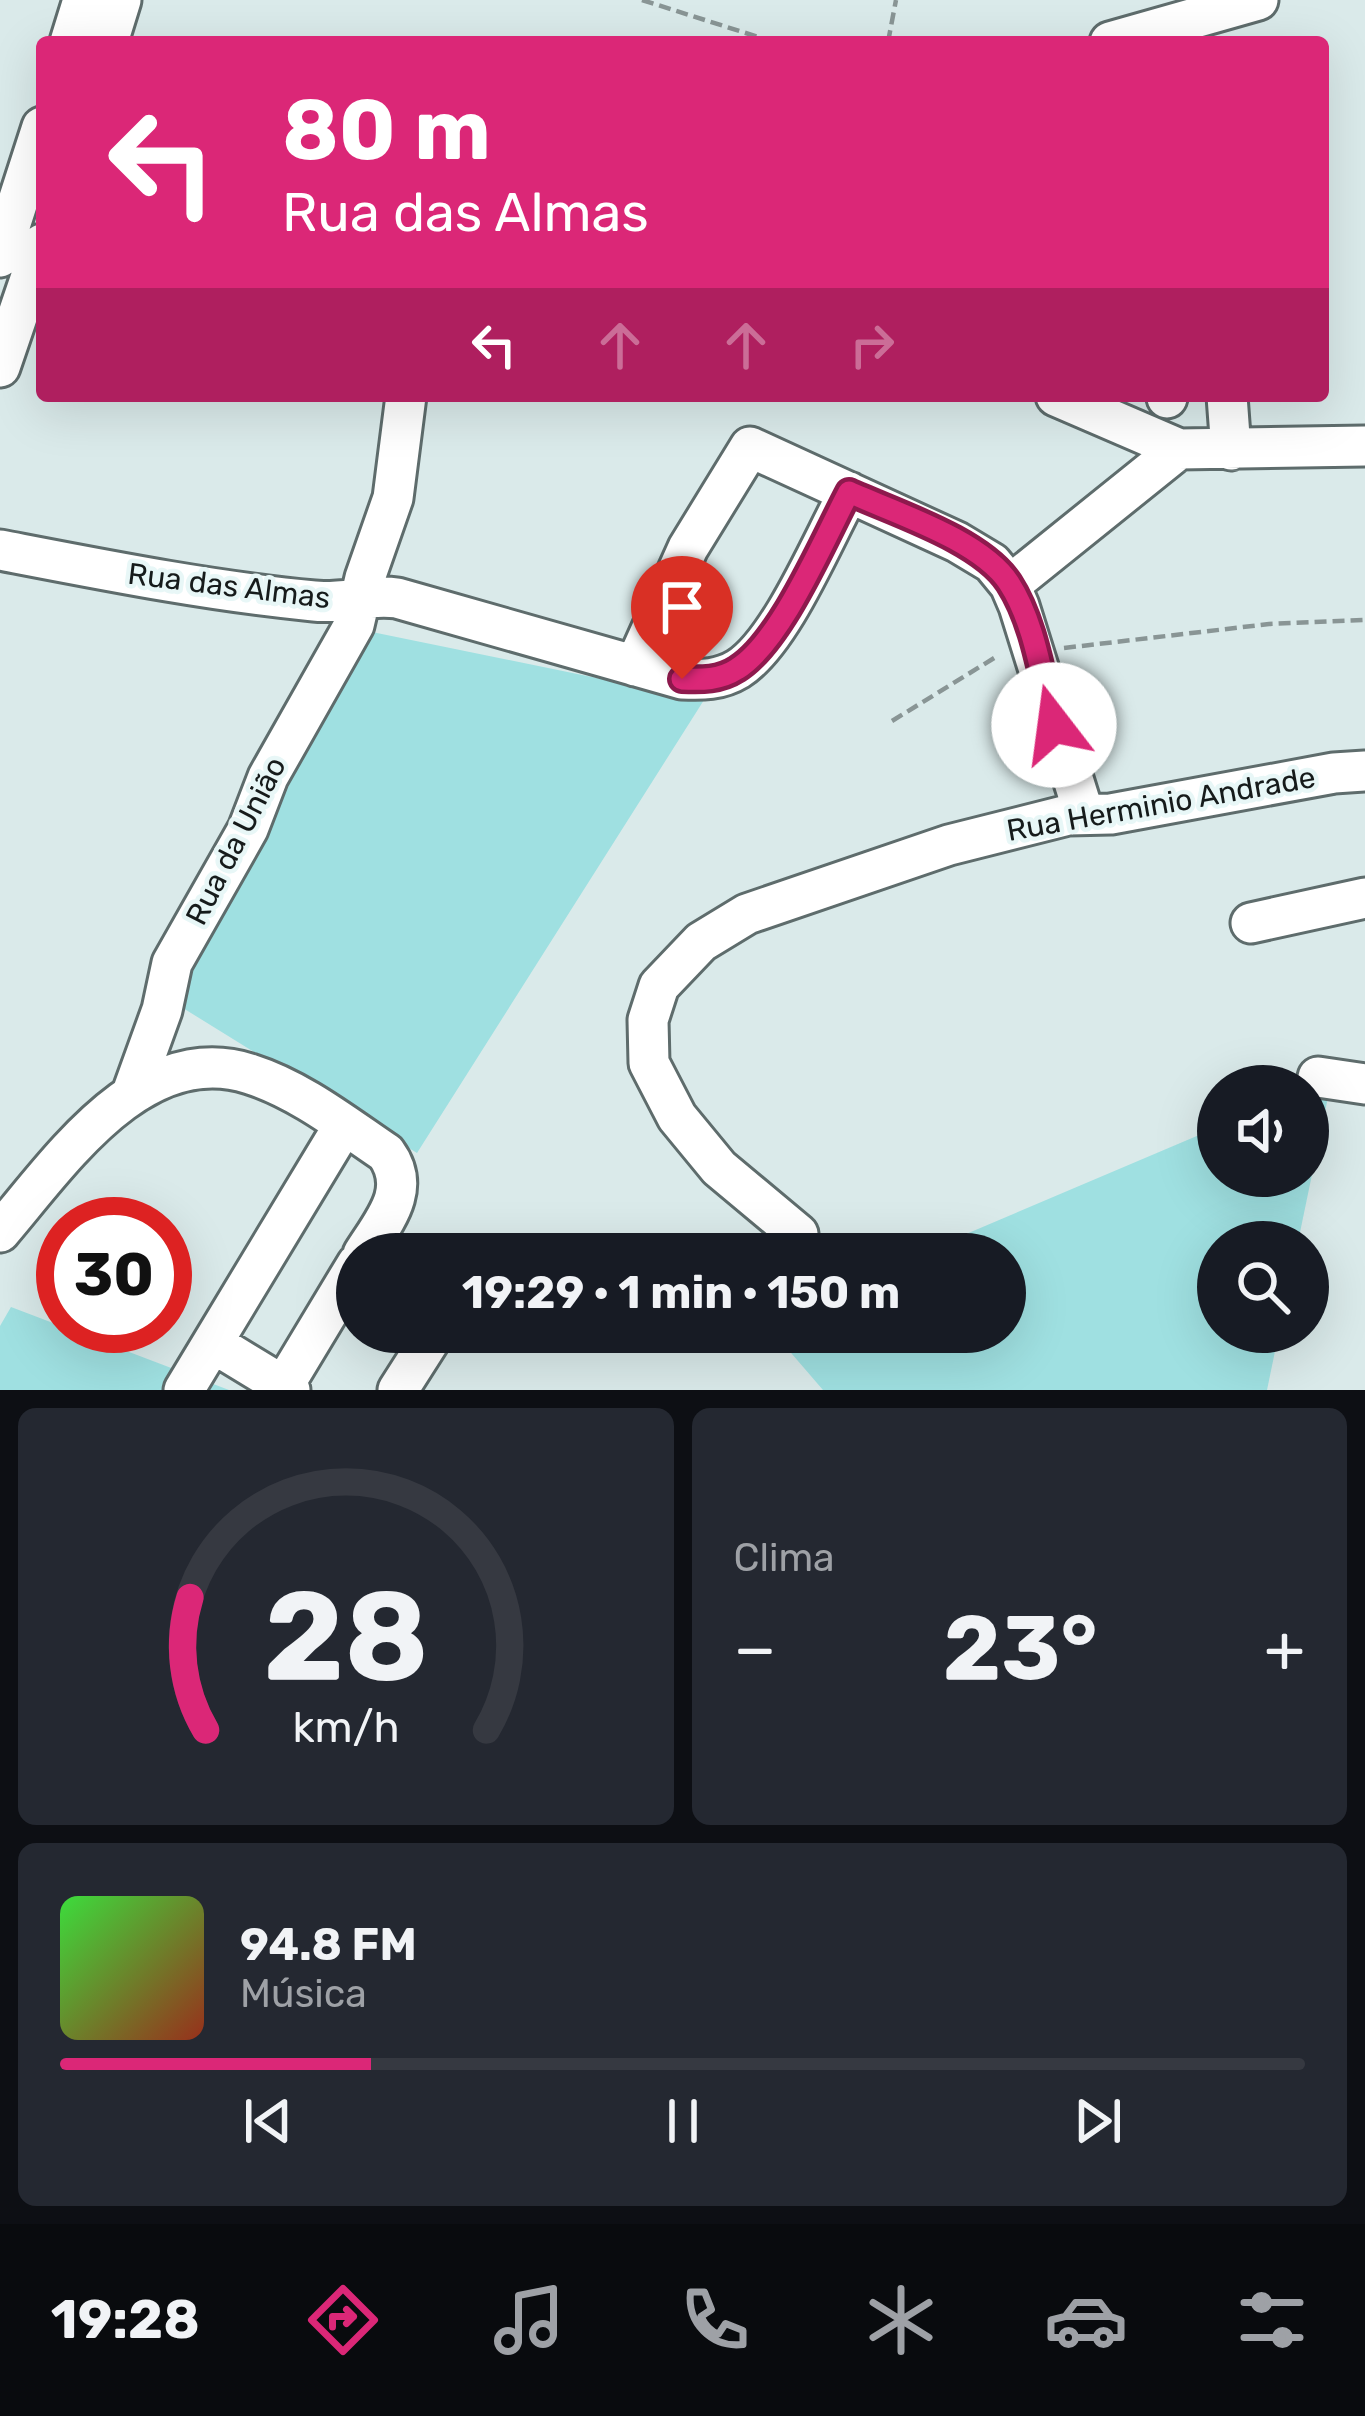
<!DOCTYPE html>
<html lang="pt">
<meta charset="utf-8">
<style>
body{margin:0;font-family:Rubik,sans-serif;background:#242831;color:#f1f3f6;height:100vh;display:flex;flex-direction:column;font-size:45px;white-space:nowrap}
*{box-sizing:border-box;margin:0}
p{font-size:39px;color:#9ea1a6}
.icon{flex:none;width:66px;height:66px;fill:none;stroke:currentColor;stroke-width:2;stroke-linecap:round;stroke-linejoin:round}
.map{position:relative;height:1390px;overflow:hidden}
.side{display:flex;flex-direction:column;gap:18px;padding:18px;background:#0d0f14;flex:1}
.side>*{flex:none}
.top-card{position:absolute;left:36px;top:36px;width:1293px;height:366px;border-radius:12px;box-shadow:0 12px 48px #0002;background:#db2777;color:#fff;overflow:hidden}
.buttons{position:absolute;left:1197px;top:1065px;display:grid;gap:24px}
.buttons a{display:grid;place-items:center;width:132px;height:132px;border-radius:50%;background:#171b24;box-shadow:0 12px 48px #0002;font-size:60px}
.speed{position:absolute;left:36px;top:1197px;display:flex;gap:24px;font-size:60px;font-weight:700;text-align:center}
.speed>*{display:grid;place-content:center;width:156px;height:156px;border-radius:50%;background:#171b24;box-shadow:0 12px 48px #0002;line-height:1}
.speed .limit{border:18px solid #d22;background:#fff;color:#111}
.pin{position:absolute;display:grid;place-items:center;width:102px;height:102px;color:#fff;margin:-123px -51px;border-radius:50% 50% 50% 0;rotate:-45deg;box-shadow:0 0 12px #0007}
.pin .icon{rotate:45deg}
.me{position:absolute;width:132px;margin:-66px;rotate:345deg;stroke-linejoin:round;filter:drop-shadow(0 0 9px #0008)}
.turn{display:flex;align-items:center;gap:42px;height:252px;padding:0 48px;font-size:54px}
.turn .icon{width:156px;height:156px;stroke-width:2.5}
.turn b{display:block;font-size:84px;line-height:102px}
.lanes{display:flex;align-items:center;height:114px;padding:0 48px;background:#0003;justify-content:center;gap:60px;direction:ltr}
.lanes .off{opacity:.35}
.big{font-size:90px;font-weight:700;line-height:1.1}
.side .widget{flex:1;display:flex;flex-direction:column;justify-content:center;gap:18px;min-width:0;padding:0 42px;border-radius:18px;background:#242831}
.side .dial{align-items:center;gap:0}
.dial svg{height:312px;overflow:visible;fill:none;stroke:#363941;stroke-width:7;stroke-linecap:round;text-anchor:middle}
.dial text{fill:#f1f3f6;stroke:none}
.song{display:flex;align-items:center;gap:36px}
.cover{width:144px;height:144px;border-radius:18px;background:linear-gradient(135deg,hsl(120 70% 55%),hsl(10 70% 35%))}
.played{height:12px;border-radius:6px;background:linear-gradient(90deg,#db2777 25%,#363941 25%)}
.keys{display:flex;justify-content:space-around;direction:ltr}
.heat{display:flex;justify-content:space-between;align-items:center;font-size:66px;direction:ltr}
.side .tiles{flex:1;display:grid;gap:18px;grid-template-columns:1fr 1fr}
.widget:last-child{grid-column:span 2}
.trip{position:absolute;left:336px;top:1233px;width:690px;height:120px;border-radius:60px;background:#171b24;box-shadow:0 12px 48px #0002;font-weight:700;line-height:120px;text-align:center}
.dock{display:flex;height:192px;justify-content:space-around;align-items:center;background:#090b0e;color:#9ea1a6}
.dock .icon{width:84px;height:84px}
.dock .active{color:#db2777}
.dock b{font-size:54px;color:#f1f3f6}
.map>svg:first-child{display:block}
.green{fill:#9fe0e1}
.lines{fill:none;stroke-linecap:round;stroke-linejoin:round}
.minor-casing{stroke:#5e6c6c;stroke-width:45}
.path{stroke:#899595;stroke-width:4.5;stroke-dasharray:12 6;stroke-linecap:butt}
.minor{stroke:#fff;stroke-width:39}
.route-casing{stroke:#8e194d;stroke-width:30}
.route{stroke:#db2777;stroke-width:21}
.labels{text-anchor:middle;stroke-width:9;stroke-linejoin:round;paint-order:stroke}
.street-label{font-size:30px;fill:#161b1b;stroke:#e8f7f7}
</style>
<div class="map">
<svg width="1365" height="1390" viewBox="0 0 1365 1390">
<rect width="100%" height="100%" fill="#daeaea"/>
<path class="green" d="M372,632L704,700L417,1153L170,1000Z
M1332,1078L1298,1242H1218V1332H1279L1267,1390H823L773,1332H1005V1254H919L1218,1127V1176H1308V1089Z
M11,1307L229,1390H0V1326Z"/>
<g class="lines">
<defs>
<path id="minor" d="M70,42L83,0
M108,42L121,0
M1110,42L1258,0
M0,257L42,127
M0,367L42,244
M1056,396L1179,449L1365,446
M1167,396V398
M1227,396L1231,450
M0,550C104,570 209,591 314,601C342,604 369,594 397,598L682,679C702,680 720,680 738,669C781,642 823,539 849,492
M1010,585L1179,449
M635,666L688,548L750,447L957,542L992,563L1010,585L1019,606L1084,814
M1251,923L1365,898
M1318,1077L1365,1084
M132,1093L162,1010L172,963L248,829L268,777L354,625L365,578L393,498L406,396
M0,1232C60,1162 142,1039 250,1074C300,1090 343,1124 386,1153C413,1190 383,1222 363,1254
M798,1234L719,1168L677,1117L649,1063L648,1020L659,986L701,942L747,914L949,845L1068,815L1111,814L1334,773L1365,771
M213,1343L290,1390
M184,1390L344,1125
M281,1390L357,1264
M398,1390L435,1332"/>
</defs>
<use href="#minor" class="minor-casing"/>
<path class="path" d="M642,0L774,42
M888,42L896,0
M1064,648L1269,624L1365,620
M892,721L999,655"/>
<use href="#minor" class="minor"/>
</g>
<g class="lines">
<defs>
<path id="route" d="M682,679C702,680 720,680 737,669C781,642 824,539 849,492C895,513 981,540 1009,583C1035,623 1042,680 1054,725"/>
</defs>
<use href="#route" class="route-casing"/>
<use href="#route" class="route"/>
</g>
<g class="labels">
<g class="street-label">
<text transform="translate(229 586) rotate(7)" y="10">Rua das Almas</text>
<text transform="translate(1161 804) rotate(-10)" y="10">Rua Herminio Andrade</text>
<text transform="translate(236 841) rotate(-63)" y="10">Rua da União</text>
</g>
</g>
</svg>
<div class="buttons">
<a><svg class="icon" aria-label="sound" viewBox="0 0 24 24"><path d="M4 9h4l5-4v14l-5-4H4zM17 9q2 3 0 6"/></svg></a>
<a><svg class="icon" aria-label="search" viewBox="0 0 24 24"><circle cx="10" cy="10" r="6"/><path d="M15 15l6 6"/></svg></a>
</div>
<div class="speed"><div class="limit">30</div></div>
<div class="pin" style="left:682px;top:679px;background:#d93025"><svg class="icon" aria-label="arrive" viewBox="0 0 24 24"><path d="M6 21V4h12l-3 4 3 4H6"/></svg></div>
<svg class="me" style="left:1054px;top:725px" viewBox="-20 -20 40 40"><circle r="19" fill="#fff"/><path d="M0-13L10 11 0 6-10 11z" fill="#db2777"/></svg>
<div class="trip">19:29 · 1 min · 150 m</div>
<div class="top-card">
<div class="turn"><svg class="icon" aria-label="left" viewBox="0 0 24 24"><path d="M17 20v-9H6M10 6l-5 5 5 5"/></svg><div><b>80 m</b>Rua das Almas</div></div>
<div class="lanes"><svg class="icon" aria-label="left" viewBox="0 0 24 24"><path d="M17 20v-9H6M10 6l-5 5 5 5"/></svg><svg class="icon off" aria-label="ahead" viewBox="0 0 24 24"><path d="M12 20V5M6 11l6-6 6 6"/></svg><svg class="icon off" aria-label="ahead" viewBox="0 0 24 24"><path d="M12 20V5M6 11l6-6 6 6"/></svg><svg class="icon off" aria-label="right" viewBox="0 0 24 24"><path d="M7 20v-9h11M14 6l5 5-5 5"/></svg></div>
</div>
</div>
<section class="side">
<div class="tiles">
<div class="widget dial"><svg viewBox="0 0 100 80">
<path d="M14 69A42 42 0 1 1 86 69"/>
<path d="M14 69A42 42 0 0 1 10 35" stroke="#db2777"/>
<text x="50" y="56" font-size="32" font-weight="700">28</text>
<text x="50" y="72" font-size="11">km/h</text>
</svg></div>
<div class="widget"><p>Clima</p>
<div class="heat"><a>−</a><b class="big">23°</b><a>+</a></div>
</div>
<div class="widget">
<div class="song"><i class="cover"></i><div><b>94.8 FM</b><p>Música</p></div></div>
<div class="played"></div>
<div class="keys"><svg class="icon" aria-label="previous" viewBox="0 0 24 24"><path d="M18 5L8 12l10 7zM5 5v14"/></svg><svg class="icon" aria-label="pause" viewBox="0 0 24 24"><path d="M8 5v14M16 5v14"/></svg><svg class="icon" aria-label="next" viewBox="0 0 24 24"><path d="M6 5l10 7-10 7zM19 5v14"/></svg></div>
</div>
</div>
</section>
<nav class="dock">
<b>19:28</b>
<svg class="icon active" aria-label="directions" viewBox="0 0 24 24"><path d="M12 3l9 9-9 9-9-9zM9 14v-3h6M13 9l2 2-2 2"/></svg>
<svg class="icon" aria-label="music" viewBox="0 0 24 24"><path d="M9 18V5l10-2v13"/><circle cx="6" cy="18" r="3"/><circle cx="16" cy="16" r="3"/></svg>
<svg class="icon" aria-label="phone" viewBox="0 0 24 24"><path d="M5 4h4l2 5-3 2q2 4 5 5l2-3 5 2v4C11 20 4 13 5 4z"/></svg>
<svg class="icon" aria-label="climate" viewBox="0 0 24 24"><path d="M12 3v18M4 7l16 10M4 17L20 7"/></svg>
<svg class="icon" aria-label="car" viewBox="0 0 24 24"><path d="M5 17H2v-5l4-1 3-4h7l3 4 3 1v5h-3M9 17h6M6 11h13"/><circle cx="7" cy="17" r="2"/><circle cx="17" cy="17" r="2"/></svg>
<svg class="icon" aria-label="filters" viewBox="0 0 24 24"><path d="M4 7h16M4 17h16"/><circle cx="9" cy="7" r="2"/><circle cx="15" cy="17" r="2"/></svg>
</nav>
